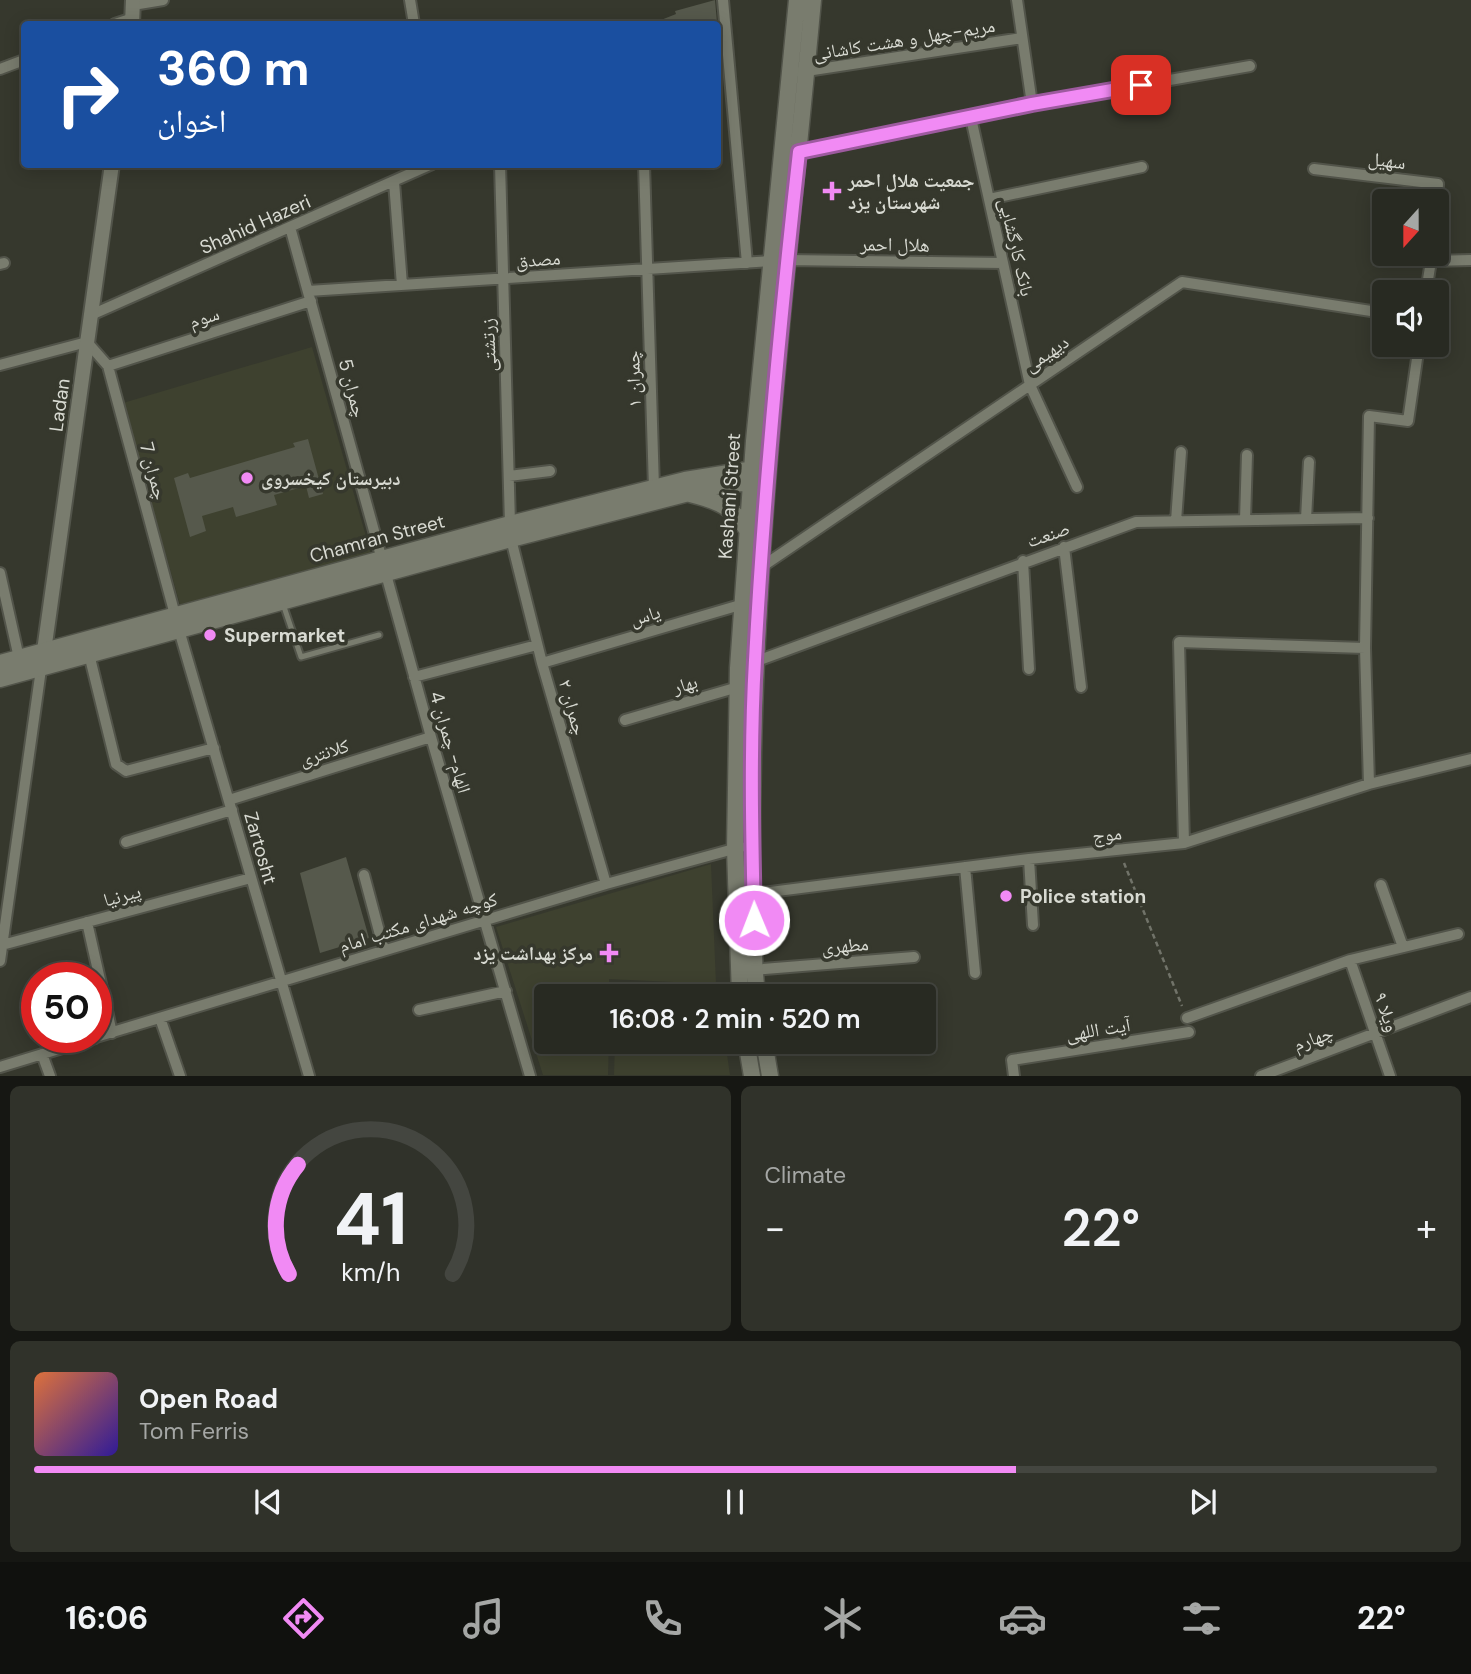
<!DOCTYPE html>
<meta charset="utf-8">
<style>
body{margin:0;font-family:"DM Sans","Noto Naskh Arabic",sans-serif;background:#30322a;color:#f1f3f6;height:100vh;display:flex;flex-direction:column;font-size:26px;white-space:nowrap}
*{box-sizing:border-box;margin:0}
p{font-size:23px;color:#a5a7a5}
.icon{flex:none;width:38px;height:38px;fill:none;stroke:currentColor;stroke-width:2;stroke-linecap:round;stroke-linejoin:round}
.map{position:relative;height:1076px;overflow:hidden}
.sheet{display:flex;flex-direction:column;gap:10px;padding:10px;background:#161713;flex:1}
.sheet>*{flex:none}
.guide{position:absolute;left:21px;top:21px;width:700px;height:147px;border-radius:7px;box-shadow:0 4px 18px #0003,0 0 0 2px #444640;background:#1a4fa0;color:#fff;overflow:hidden}
.needle{width:46px;rotate:201deg}
.tools{position:absolute;left:1372px;top:189px;display:grid;gap:14px}
.tools a{display:grid;place-items:center;width:77px;height:77px;border-radius:7px;background:#282a22;box-shadow:0 4px 18px #0003,0 0 0 2px #444640;font-size:35px}
.speed{position:absolute;left:21px;top:962px;display:flex;gap:14px;font-size:35px;font-weight:700;text-align:center}
.speed>*{display:grid;place-content:center;width:91px;height:91px;border-radius:50%;background:#282a22;box-shadow:0 4px 18px #0003,0 0 0 2px #444640;line-height:1}
.speed .limit{border:10px solid #d22;background:#fff;color:#111}
.pin{position:absolute;display:grid;place-items:center;width:60px;height:60px;color:#fff;margin:-30px;border-radius:14px;box-shadow:0 4px 10px #0006}
.me{position:absolute;width:77px;margin:-38px;rotate:359deg;stroke-linejoin:round;filter:drop-shadow(0 0 5px #0008)}
.turn{display:flex;align-items:center;gap:24px;height:147px;padding:0 21px;font-size:32px}
.turn .icon{width:91px;height:91px;stroke-width:2.5}
.turn b{display:block;font-size:49px;line-height:60px}
.big{font-size:52px;font-weight:600;line-height:1.1}
.sheet .widget{flex:1;display:flex;flex-direction:column;justify-content:center;gap:10px;min-width:0;padding:0 24px;border-radius:10px;background:#30322a}
.sheet .dial{align-items:center;gap:0}
.dial svg{height:182px;overflow:visible;fill:none;stroke:#444640;stroke-width:7;stroke-linecap:round;text-anchor:middle}
.dial text{fill:#f1f3f6;stroke:none}
.song{display:flex;align-items:center;gap:21px}
.cover{width:84px;height:84px;border-radius:10px;background:linear-gradient(135deg,hsl(20 70% 55%),hsl(250 70% 35%))}
.played{height:7px;border-radius:4px;background:linear-gradient(90deg,#f18af4 70%,#444640 70%)}
.keys{display:flex;justify-content:space-around;direction:ltr}
.heat{display:flex;justify-content:space-between;align-items:center;font-size:38px;direction:ltr}
.sheet .tiles{flex:1;display:grid;gap:10px;grid-template-columns:1fr 1fr}
.widget:last-child{grid-column:span 2}
.trip{position:absolute;left:534px;top:984px;width:402px;height:70px;border-radius:7px;background:#282a22;box-shadow:0 4px 18px #0003,0 0 0 2px #444640;font-weight:600;line-height:70px;text-align:center}
.tab-bar{display:flex;height:112px;justify-content:space-around;align-items:center;background:#10110e;color:#a5a7a5}
.tab-bar .icon{width:49px;height:49px}
.tab-bar .active{color:#f18af4}
.tab-bar b{font-size:32px;color:#f1f3f6}
.map>svg:first-child{display:block}
.built{fill:#3e412f}
.building{fill:#56594c}
.lines{fill:none;stroke-linecap:round;stroke-linejoin:round}
.service-casing{stroke:#52544a;stroke-width:9}
.minor-casing{stroke:#52544a;stroke-width:14}
.tertiary-casing{stroke:#52544a;stroke-width:18}
.secondary-casing{stroke:#52544a;stroke-width:19}
.path{stroke:#717369;stroke-width:2.5;stroke-dasharray:5 3.5;stroke-linecap:butt}
.service{stroke:#797c6e;stroke-width:5}
.minor{stroke:#797c6e;stroke-width:10}
.tertiary{stroke:#797c6e;stroke-width:14}
.secondary{stroke:#797c6e;stroke-width:16}
.route-casing{stroke:#9d5a9f;stroke-width:18}
.route{stroke:#f18af4;stroke-width:12}
.poi-dot{fill:#f18af4;stroke:#36382d;stroke-width:2.5}
.labels{text-anchor:middle;stroke-width:7;stroke-linejoin:round;paint-order:stroke}
.street-label{font-size:19px;fill:#d8dad2;stroke:#36382d}
.poi-label{font-size:19px;font-weight:bold;fill:#d8dad2;stroke:#36382d;text-anchor:start}
</style>
<div class="map">
<svg width="1471" height="1076" viewBox="0 0 1471 1076">
<rect width="100%" height="100%" fill="#36382d"/>
<path class="built" d="M312,347L371,554L181,608L123,403Z
M711,864L716,984L609,979V996H546V1041H609L608,1075H543L496,927Z
M616,983L716,989L717,996H616Z
M615,1041H725L730,1075H614Z"/>
<path class="building" d="M715,0L717,22L712,24H651L676,14L675,11Z
M308,439L323,494L309,498L306,486L274,495L277,505L236,517L233,507L202,516L206,531L190,537L174,478L188,473L190,478L295,447L293,443Z
M346,857L369,938L320,953L300,873Z"/>
<g class="lines">
<defs>
<path id="service" d="M283,604L301,657L379,635"/>
<path id="minor" d="M410,0L414,24
M723,0L747,263
M1017,0L1032,104
M133,5L163,0
M115,24L133,18
M0,69L24,60
M800,72L1022,38
M971,118L1030,385L1077,487
M793,153L1032,104L1250,66
M500,164L510,524
M644,164L654,488
M1314,169L1438,184L1437,201
M394,182L402,285
M989,199L1142,167
M290,227L431,737L530,1076
M0,264L4,263
M308,291L787,260L1003,263
M1426,292L1431,261L1471,260
M91,315L432,164
M0,365L87,342L108,366L175,615
M108,366L311,301
M509,476L550,471
M1306,519L1309,462
M1245,520L1247,455
M1176,521L1181,452
M511,539L542,663L606,884
M1064,547L1081,687
M1023,561L1029,669
M757,570L1182,282L1384,313
M0,573L19,658
M179,630L309,1076
M89,654L116,764L126,771L214,748
M542,663L747,603
M738,668L1136,522L1368,518
M414,677L537,645
M625,720L738,687L754,685
M1369,784L1365,648L1369,416L1408,421L1419,345
M229,800L431,737
M126,842L232,810
M1184,843L1179,642L1365,648
M1029,859L1033,925
M965,867L975,973
M364,875L384,950
M1381,885L1403,947
M746,895L1029,859L1184,843L1369,784L1471,759
M87,922L112,1033
M2,945L251,878
M1350,960L1390,1076
M0,961L42,662
M751,970L914,957
M419,1010L506,991
M160,1018L180,1076
M1187,1018L1350,960L1458,934
M96,1037L606,884L741,847
M42,1054L50,1076
M0,1067L95,1038
M1014,1076L1012,1060L1189,1032
M1261,1076L1471,997"/>
<path id="tertiary" d="M132,24L133,0
M44,651L112,164"/>
<path id="secondary" d="M690,494C718,501 734,507 749,533
M0,663L510,524L685,480L760,468
M0,679L511,539L716,486L759,481
M740,996L735,849L738,668L754,441L797,0
M757,996C749,915 752,833 753,753C758,501 790,251 813,0
M746,1041L752,1076
M764,1041L770,1076"/>
</defs>
<use href="#service" class="service-casing"/>
<use href="#minor" class="minor-casing"/>
<use href="#tertiary" class="tertiary-casing"/>
<use href="#secondary" class="secondary-casing"/>
<path class="path" d="M1124,863L1182,1006"/>
<use href="#service" class="service"/>
<use href="#minor" class="minor"/>
<use href="#tertiary" class="tertiary"/>
<use href="#secondary" class="secondary"/>
</g>
<g class="lines">
<defs>
<path id="route" d="M754,920C752,834 750,747 755,660C764,491 780,321 799,152L1032,104L1141,85"/>
</defs>
<use href="#route" class="route-casing"/>
<use href="#route" class="route"/>
</g>
<g class="poi-dot">
<path d="M828.5 180.5h7v7h7v7h-7v7h-7v-7h-7v-7h7z"/>
<circle cx="247" cy="478" r="7"/>
<circle cx="210" cy="635" r="7"/>
<circle cx="1006" cy="896" r="7"/>
<path d="M605.5 942.5h7v7h7v7h-7v7h-7v-7h-7v-7h7z"/>
</g>
<g class="labels">
<g class="street-label">
<text transform="translate(904 39) rotate(-9)" y="7">مریم-چهل و هشت کاشانی</text>
<text transform="translate(1387 160) rotate(7)" y="7">سهیل</text>
<text transform="translate(255 224) rotate(-24)" y="7">Shahid Hazeri</text>
<text transform="translate(895 244) rotate(1)" y="7">هلال احمر</text>
<text transform="translate(1017 247) rotate(77)" y="7">بانک کارگشایی</text>
<text transform="translate(538 259) rotate(-4)" y="7">مصدق</text>
<text transform="translate(204 317) rotate(-18)" y="7">سوم</text>
<text transform="translate(488 345) rotate(-92)" y="7">زرتشتی</text>
<text transform="translate(1046 353) rotate(-34)" y="7">دیهیمی</text>
<text transform="translate(633 379) rotate(-92)" y="7">چمران ۱</text>
<text transform="translate(353 388) rotate(75)" y="7">چمران 5</text>
<text transform="translate(59 405) rotate(-82)" y="7">Ladan</text>
<text transform="translate(154 471) rotate(75)" y="7">چمران 7</text>
<text transform="translate(729 496) rotate(-86)" y="7">Kashani Street</text>
<text transform="translate(1048 534) rotate(-19)" y="7">صنعت</text>
<text transform="translate(377 538) rotate(-15)" y="7">Chamran Street</text>
<text transform="translate(645 615) rotate(-16)" y="7">یاس</text>
<text transform="translate(685 684) rotate(-16)" y="7">بهار</text>
<text transform="translate(573 707) rotate(74)" y="7">چمران ۲</text>
<text transform="translate(451 742) rotate(74)" y="7">الهام- چمران 4</text>
<text transform="translate(324 752) rotate(-17)" y="7">کلانتری</text>
<text transform="translate(1107 834) rotate(-6)" y="7">موج</text>
<text transform="translate(261 848) rotate(74)" y="7">Zartosht</text>
<text transform="translate(122 895) rotate(-15)" y="7">پیرنیا</text>
<text transform="translate(418 922) rotate(-17)" y="7">کوچه شهدای مکتب امام</text>
<text transform="translate(845 945) rotate(-5)" y="7">مطهری</text>
<text transform="translate(1387 1012) rotate(71)" y="7">ویلا ۹</text>
<text transform="translate(1098 1029) rotate(-9)" y="7">آیت اللهی</text>
<text transform="translate(1313 1038) rotate(-20)" y="7">چهارم</text>
</g>
<g class="poi-label">
<text x="848" y="187">جمعیت هلال احمر<tspan x="848" dy="22">شهرستان یزد</tspan></text>
<text x="261" y="485">دبیرستان کیخسروی</text>
<text x="224" y="642">Supermarket</text>
<text x="1020" y="903">Police station</text>
<text x="593" y="960" text-anchor="end">مرکز بهداشت یزد</text>
</g>
</g>
</svg>
<div class="tools">
<a><svg class="needle" viewBox="-14 -14 28 28"><path d="M0-13l5 13h-10z" fill="#e53935"/><path d="M0 13l5-13h-10z" fill="#a5a7a5"/></svg></a>
<a><svg class="icon" aria-label="sound" viewBox="0 0 24 24"><path d="M4 9h4l5-4v14l-5-4H4zM17 9q2 3 0 6"/></svg></a>
</div>
<div class="speed"><div class="limit">50</div></div>
<div class="pin" style="left:1141px;top:85px;background:#d93025"><svg class="icon" aria-label="arrive" viewBox="0 0 24 24"><path d="M6 21V4h12l-3 4 3 4H6"/></svg></div>
<svg class="me" style="left:754px;top:920px" viewBox="-20 -20 40 40"><circle r="17" fill="#f18af4" stroke="#fff" stroke-width="3"/><path d="M0-11L8 9 0 5-8 9z" fill="#fff"/></svg>
<div class="trip">16:08 · 2 min · 520 m</div>
<div class="guide">
<div class="turn"><svg class="icon" aria-label="right" viewBox="0 0 24 24"><path d="M7 20v-9h11M14 6l5 5-5 5"/></svg><div><b>360 m</b>اخوان</div></div>
</div>
</div>
<section class="sheet">
<div class="tiles">
<div class="widget dial"><svg viewBox="0 0 100 80">
<path d="M14 69A42 42 0 1 1 86 69"/>
<path d="M14 69A42 42 0 0 1 18 21" stroke="#f18af4"/>
<text x="50" y="56" font-size="32" font-weight="700">41</text>
<text x="50" y="72" font-size="11">km/h</text>
</svg></div>
<div class="widget"><p>Climate</p>
<div class="heat"><a>−</a><b class="big">22°</b><a>+</a></div>
</div>
<div class="widget">
<div class="song"><i class="cover"></i><div><b>Open Road</b><p>Tom Ferris</p></div></div>
<div class="played"></div>
<div class="keys"><svg class="icon" aria-label="previous" viewBox="0 0 24 24"><path d="M18 5L8 12l10 7zM5 5v14"/></svg><svg class="icon" aria-label="pause" viewBox="0 0 24 24"><path d="M8 5v14M16 5v14"/></svg><svg class="icon" aria-label="next" viewBox="0 0 24 24"><path d="M6 5l10 7-10 7zM19 5v14"/></svg></div>
</div>
</div>
</section>
<nav class="tab-bar">
<b>16:06</b>
<svg class="icon active" aria-label="directions" viewBox="0 0 24 24"><path d="M12 3l9 9-9 9-9-9zM9 14v-3h6M13 9l2 2-2 2"/></svg>
<svg class="icon" aria-label="music" viewBox="0 0 24 24"><path d="M9 18V5l10-2v13"/><circle cx="6" cy="18" r="3"/><circle cx="16" cy="16" r="3"/></svg>
<svg class="icon" aria-label="phone" viewBox="0 0 24 24"><path d="M5 4h4l2 5-3 2q2 4 5 5l2-3 5 2v4C11 20 4 13 5 4z"/></svg>
<svg class="icon" aria-label="climate" viewBox="0 0 24 24"><path d="M12 3v18M4 7l16 10M4 17L20 7"/></svg>
<svg class="icon" aria-label="car" viewBox="0 0 24 24"><path d="M5 17H2v-5l4-1 3-4h7l3 4 3 1v5h-3M9 17h6M6 11h13"/><circle cx="7" cy="17" r="2"/><circle cx="17" cy="17" r="2"/></svg>
<svg class="icon" aria-label="filters" viewBox="0 0 24 24"><path d="M4 7h16M4 17h16"/><circle cx="9" cy="7" r="2"/><circle cx="15" cy="17" r="2"/></svg>
<b>22°</b>
</nav>
